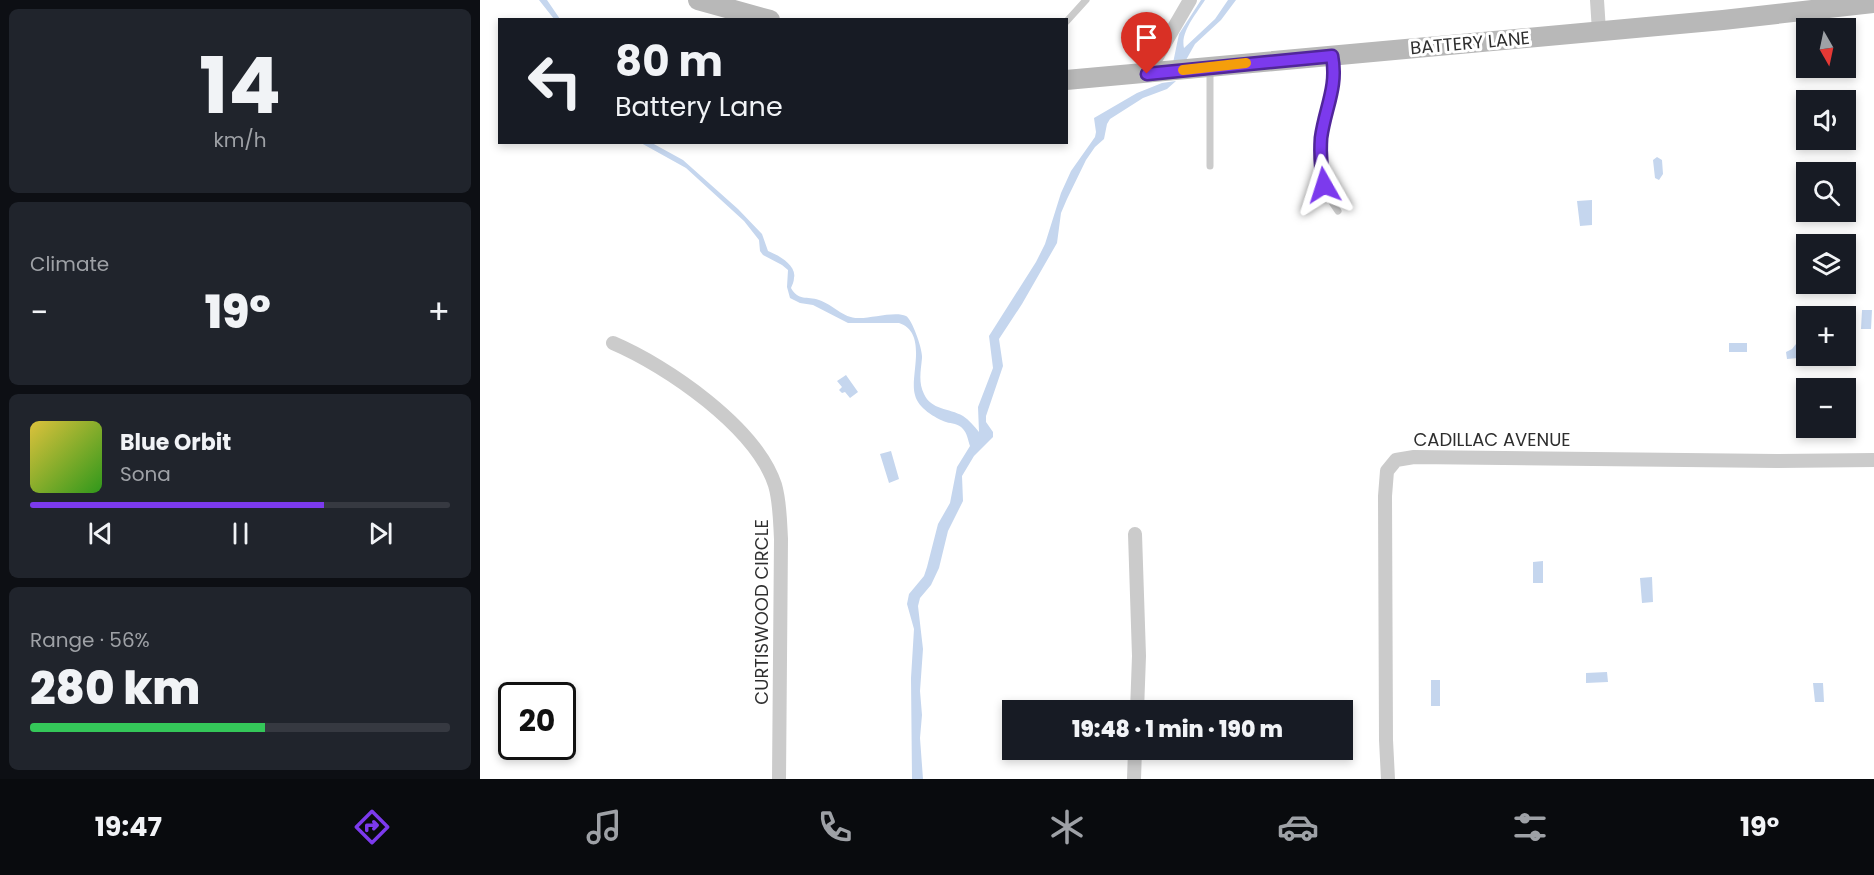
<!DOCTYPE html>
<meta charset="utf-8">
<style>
body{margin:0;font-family:Poppins,sans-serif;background:#20242c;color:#f1f3f6;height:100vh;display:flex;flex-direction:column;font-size:22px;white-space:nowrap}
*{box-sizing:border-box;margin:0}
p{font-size:20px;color:#9ea1a6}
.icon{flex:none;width:33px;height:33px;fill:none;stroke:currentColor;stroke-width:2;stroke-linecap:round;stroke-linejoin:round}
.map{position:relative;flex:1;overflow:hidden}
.side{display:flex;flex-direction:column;gap:9px;padding:9px;background:#0d0f14;width:480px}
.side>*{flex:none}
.guide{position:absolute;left:18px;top:18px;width:570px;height:126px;border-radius:0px;box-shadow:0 3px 9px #0003;background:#171b24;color:#f1f3f6;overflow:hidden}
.needle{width:39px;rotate:171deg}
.tools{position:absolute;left:1316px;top:18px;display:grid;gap:12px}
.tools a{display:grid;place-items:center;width:60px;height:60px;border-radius:0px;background:#171b24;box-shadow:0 3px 9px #0003;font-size:30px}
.speed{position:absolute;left:18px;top:682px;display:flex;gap:12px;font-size:30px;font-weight:700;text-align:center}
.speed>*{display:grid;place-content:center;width:78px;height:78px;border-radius:50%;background:#171b24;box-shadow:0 3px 9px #0003;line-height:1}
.speed .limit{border:3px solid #111;border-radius:9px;background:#fff;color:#111}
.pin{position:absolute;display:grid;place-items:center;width:51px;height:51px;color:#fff;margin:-62px -26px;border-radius:50% 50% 50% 0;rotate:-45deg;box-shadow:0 0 6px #0007}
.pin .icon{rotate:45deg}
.me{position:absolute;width:66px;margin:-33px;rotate:354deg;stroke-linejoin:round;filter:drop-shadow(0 0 4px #0008)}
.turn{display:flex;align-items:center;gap:21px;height:126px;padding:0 18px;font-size:27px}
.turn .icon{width:78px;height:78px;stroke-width:2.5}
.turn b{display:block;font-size:42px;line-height:51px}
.big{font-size:45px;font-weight:800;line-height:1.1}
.side .widget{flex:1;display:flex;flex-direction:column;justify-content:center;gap:9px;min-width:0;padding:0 21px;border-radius:9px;background:#20242c}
.side .dial{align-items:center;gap:0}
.dial b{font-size:78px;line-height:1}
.song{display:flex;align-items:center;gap:18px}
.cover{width:72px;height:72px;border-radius:9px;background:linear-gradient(135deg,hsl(50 70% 55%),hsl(110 70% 35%))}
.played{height:6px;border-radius:3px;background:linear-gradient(90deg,#7c3aed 70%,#363941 70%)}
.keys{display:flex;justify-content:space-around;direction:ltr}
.heat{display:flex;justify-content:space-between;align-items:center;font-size:33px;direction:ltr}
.charge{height:9px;border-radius:4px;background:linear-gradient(90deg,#34c759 56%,#363941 0)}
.trip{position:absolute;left:522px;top:700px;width:351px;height:60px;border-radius:0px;background:#171b24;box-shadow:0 3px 9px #0003;font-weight:800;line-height:60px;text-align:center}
.tabs{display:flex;height:96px;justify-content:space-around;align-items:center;background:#090b0e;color:#9ea1a6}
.tabs .icon{width:42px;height:42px}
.tabs .current{color:#7c3aed}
.tabs b{font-size:27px;color:#f1f3f6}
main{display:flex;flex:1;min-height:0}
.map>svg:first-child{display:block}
.water{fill:#c5d6ee}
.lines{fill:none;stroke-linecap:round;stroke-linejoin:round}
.service{stroke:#cbcbcb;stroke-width:7}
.minor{stroke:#cbcbcb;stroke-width:14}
.secondary{stroke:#b8b8b8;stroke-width:20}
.route-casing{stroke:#51269a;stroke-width:15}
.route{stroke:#7c3aed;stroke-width:10}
.slow{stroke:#f59e0b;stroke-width:10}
.labels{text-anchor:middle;stroke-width:6;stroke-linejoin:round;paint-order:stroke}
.street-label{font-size:18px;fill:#2e2e2e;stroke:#fff}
</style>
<main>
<section class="side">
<div class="widget dial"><b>14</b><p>km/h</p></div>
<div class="widget"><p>Climate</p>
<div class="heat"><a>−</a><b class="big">19°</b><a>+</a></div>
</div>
<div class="widget">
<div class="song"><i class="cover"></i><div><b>Blue Orbit</b><p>Sona</p></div></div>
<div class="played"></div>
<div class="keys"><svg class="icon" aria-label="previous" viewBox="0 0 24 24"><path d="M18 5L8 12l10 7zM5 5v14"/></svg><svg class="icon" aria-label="pause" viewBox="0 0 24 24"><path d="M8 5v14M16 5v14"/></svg><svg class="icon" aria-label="next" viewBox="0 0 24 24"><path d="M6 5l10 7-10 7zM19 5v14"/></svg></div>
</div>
<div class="widget"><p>Range · 56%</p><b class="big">280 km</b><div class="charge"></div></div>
</section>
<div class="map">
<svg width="1394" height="779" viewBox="0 0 1394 779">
<rect width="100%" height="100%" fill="#fff"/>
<path class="water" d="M59,0H67L80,19H74Z
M721,0H725C717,13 700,32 704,48L735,19L748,0H756L741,20L715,44L706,60L693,63L699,34Z
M696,81L687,89L663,98L630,119L627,124L624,139L615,147L606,160L587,199L581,213L577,243L542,304L519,339L523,366L506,416V422L513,432V437L494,456L482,476L483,501L468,531L459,568L451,585L440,598L438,606L443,649L440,691L442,715L440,738L443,779H432L431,678L434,629L427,604L429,594L444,576L447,567L458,524L470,503L477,467L490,446C488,440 487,433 483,429C478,423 472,424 466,422C455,418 438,408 435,395C429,377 449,333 419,323H368L333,305L320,303L310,298L307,287L308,270L302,265L283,255L280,251L279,240L264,221L206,168L161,143H172L203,160L258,209L282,234L288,251C298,255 317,265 314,278C314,282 312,285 311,288C318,301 327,296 339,300C354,305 363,319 380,318C392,318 416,311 426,316C432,319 443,350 442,358C441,370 438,382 444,394C451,410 469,408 483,416C489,420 494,426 499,432L498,407L513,368L509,336L556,262L565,244L581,193L591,171L615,137L616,132L614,118L657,93L682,83Z
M1177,157L1182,160L1183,174L1179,180L1175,178L1173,160Z
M1112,200V225L1100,226L1097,201Z
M1382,310H1392L1391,329H1381Z
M1249,343H1267V352H1249Z
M1316,344L1322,346V354L1318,358L1307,359L1306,352L1312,349Z
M366,375L378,392L370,398L365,392L362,393L359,390L362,387L357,381Z
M411,451L419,479L409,483L400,454Z
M1063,561V583H1053V562Z
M1172,577L1173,602L1162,603L1160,578Z
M1127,672L1128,682L1106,683V673Z
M951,680H960V706H951Z
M1333,683H1343L1344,702H1335Z"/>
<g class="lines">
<path class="service" d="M586,22L606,0
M853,58C858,85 847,110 842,136C837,161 842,191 858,211
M730,166V69"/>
<path class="minor" d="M1117,0L1119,31
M667,74L710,0
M133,343C187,366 276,427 295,485C300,502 300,521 301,539L299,779
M655,534L659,656L657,711
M654,779L655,750
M908,779L906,740L905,496L907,471L916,460L934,457L1297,461L1394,460"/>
<path class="secondary" d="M218,0L290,20
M586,80L1243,20L1394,3"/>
</g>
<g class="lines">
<defs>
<path id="route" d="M667,74L852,56C858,87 845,108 841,138C840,153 841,170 844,185"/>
</defs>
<use href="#route" class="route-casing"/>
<use href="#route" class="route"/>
<path class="slow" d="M703,70L766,63"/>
</g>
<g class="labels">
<g class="street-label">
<text transform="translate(990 43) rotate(-5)" y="6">BATTERY LANE</text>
<text x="1012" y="446">CADILLAC AVENUE</text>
<text transform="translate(282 612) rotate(-90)" y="6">CURTISWOOD CIRCLE</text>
</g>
</g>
</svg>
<div class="tools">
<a><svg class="needle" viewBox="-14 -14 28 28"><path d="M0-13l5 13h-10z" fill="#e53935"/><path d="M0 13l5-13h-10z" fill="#9ea1a6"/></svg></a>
<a><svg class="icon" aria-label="sound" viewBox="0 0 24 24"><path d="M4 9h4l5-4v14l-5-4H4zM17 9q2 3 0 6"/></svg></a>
<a><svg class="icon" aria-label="search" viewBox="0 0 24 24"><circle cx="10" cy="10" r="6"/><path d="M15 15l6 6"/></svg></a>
<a><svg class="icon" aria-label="layers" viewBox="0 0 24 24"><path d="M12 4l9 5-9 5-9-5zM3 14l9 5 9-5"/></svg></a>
<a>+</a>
<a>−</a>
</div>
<div class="speed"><div class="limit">20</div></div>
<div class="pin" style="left:667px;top:74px;background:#d93025"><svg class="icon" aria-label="arrive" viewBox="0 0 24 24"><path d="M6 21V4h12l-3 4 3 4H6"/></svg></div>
<svg class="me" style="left:844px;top:185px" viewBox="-20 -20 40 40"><path d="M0-17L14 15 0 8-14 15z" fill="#7c3aed" stroke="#fff" stroke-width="4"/></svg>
<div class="trip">19:48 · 1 min · 190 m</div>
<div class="guide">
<div class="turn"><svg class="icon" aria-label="left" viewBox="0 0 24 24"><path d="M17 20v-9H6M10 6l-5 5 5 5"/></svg><div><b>80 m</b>Battery Lane</div></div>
</div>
</div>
</main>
<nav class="tabs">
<b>19:47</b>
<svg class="icon current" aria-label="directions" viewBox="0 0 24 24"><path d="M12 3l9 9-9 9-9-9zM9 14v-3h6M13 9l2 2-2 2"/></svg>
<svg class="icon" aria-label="music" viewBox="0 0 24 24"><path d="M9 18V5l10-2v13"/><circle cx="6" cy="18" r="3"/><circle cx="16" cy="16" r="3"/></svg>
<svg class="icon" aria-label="phone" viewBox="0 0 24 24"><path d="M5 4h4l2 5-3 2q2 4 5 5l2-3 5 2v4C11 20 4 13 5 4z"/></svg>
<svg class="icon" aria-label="climate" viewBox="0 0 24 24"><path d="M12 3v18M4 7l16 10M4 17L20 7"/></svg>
<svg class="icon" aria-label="car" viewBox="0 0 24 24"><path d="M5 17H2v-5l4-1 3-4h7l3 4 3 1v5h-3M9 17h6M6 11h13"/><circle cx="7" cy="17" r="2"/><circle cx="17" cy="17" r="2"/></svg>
<svg class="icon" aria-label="filters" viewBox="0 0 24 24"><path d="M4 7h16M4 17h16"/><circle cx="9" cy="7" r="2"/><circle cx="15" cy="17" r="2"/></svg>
<b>19°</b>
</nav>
